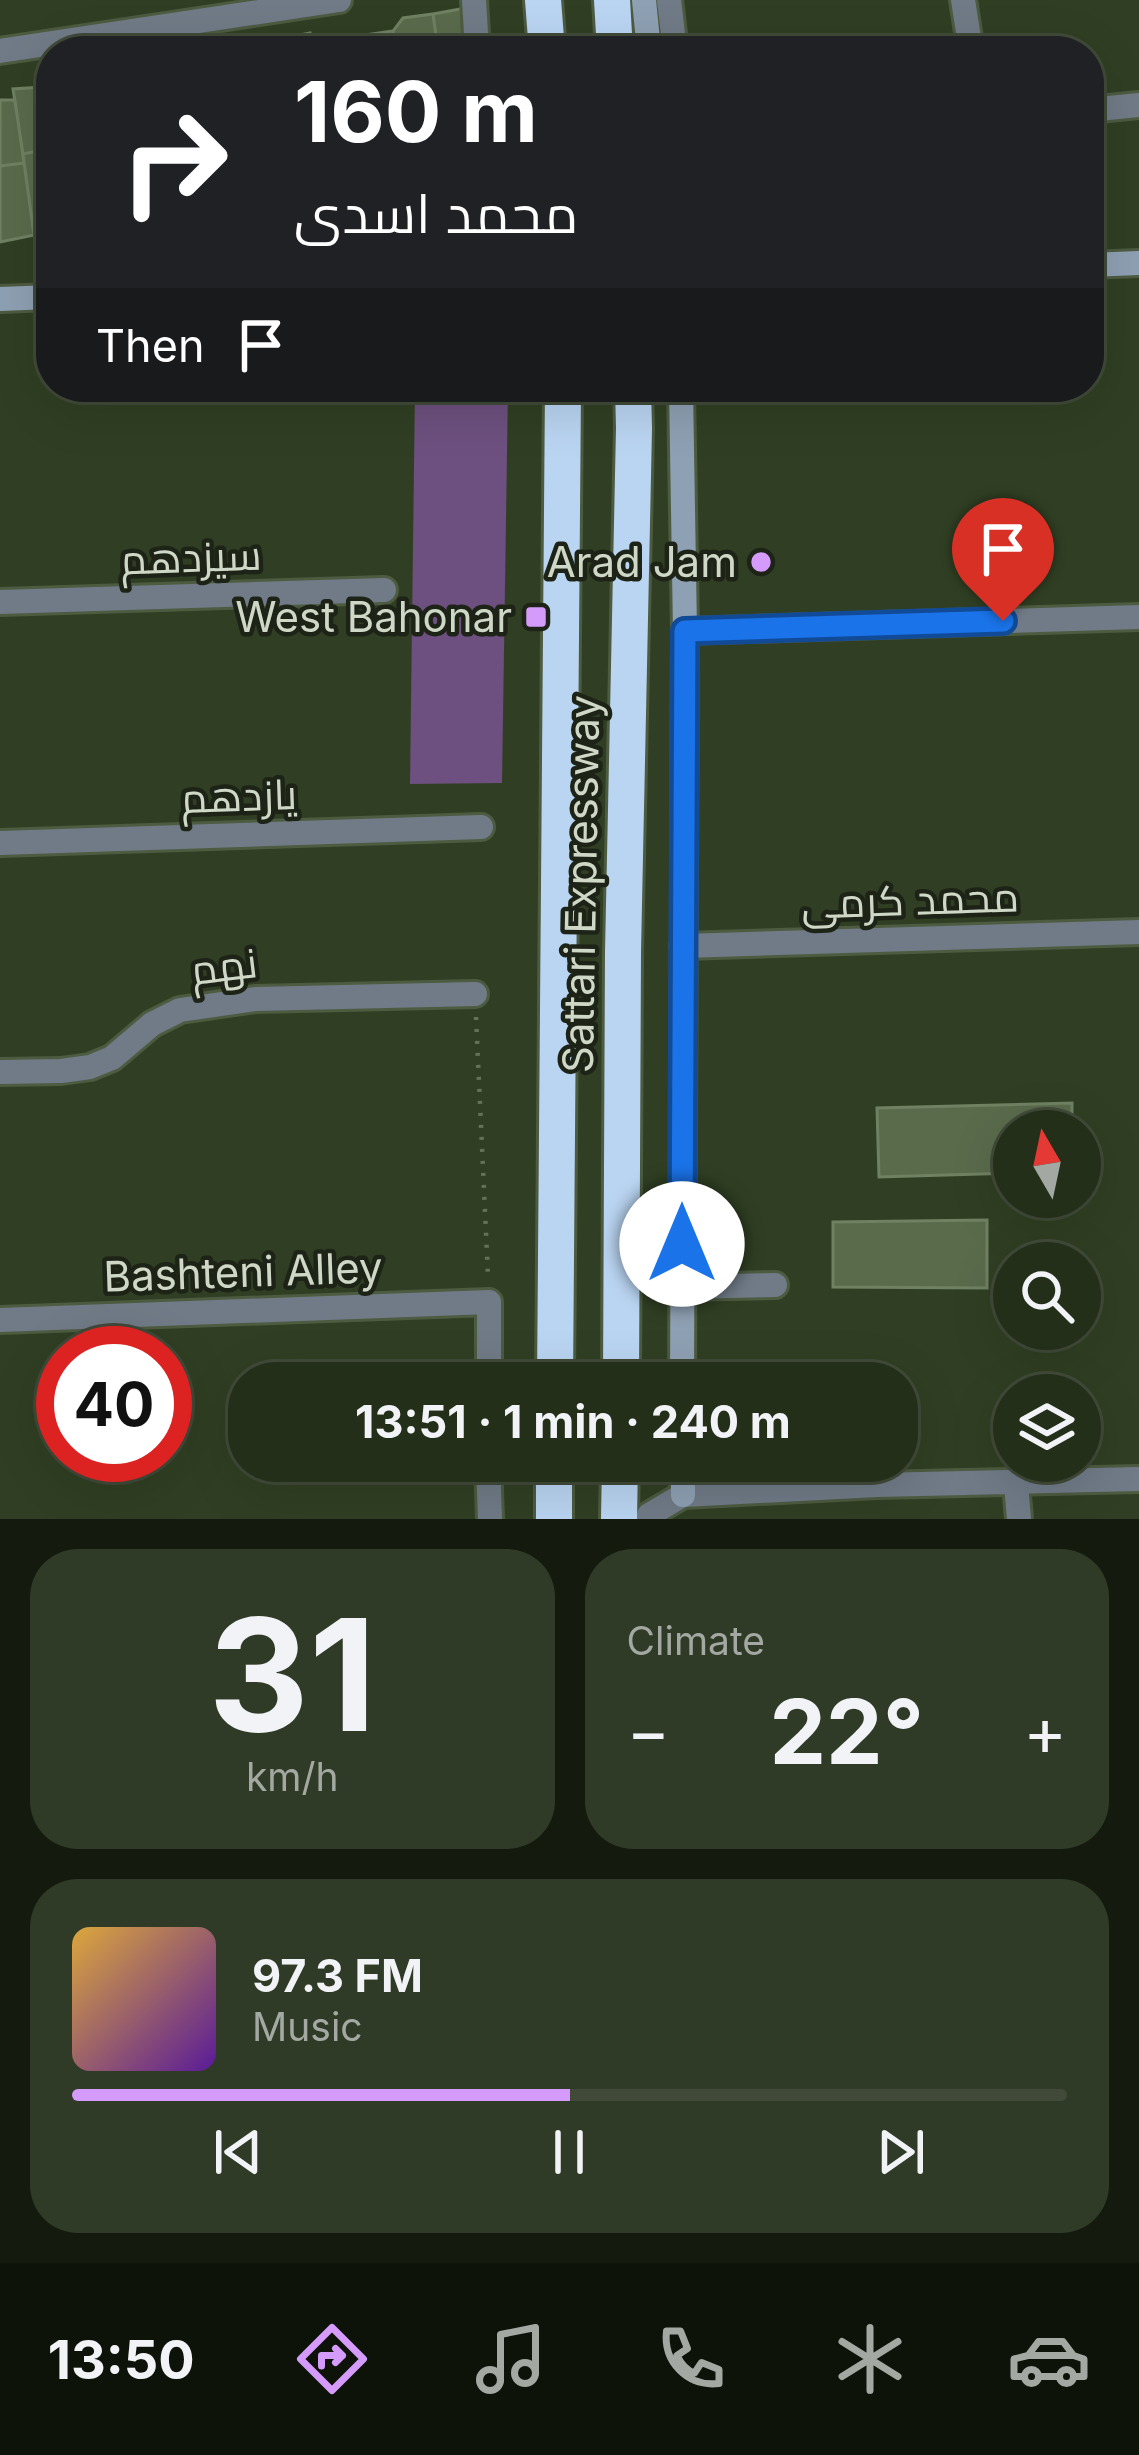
<!DOCTYPE html>
<meta charset="utf-8">
<style>
body{margin:0;font-family:Inter,Cairo,sans-serif;background:#303b27;color:#f1f3f6;height:100vh;display:flex;flex-direction:column;font-size:45px;white-space:nowrap}
*{box-sizing:border-box;margin:0}
p{font-size:39px;color:#a3a9a2}
.icon{flex:none;width:66px;height:66px;fill:none;stroke:currentColor;stroke-width:2;stroke-linecap:round;stroke-linejoin:round}
.map{position:relative;height:1519px;overflow:hidden}
.drawer{display:flex;flex-direction:column;gap:30px;padding:30px;background:#141a0e;flex:1}
.drawer>*{flex:none}
.banner{position:absolute;left:36px;top:36px;width:1068px;height:366px;border-radius:48px;box-shadow:0 12px 48px #0002,0 0 0 3px #414a39;background:#202124;color:#fff;overflow:hidden}
.needle{width:78px;rotate:351deg}
.buttons{position:absolute;left:993px;top:1110px;display:grid;gap:24px}
.buttons a{display:grid;place-items:center;width:108px;height:108px;border-radius:50%;background:#242f1a;box-shadow:0 12px 48px #0002,0 0 0 3px #414a39;font-size:60px}
.speed{position:absolute;left:36px;top:1326px;display:flex;gap:24px;font-size:60px;font-weight:700;text-align:center}
.speed>*{display:grid;place-content:center;width:156px;height:156px;border-radius:50%;background:#242f1a;box-shadow:0 12px 48px #0002,0 0 0 3px #414a39;line-height:1}
.speed .limit{border:18px solid #d22;background:#fff;color:#111}
.pin{position:absolute;display:grid;place-items:center;width:102px;height:102px;color:#fff;margin:-123px -51px;border-radius:50% 50% 50% 0;rotate:-45deg;box-shadow:0 0 12px #0007}
.pin .icon{rotate:45deg}
.me{position:absolute;width:132px;margin:-66px;rotate:0deg;stroke-linejoin:round;filter:drop-shadow(0 0 9px #0008)}
.turn{display:flex;align-items:center;gap:42px;height:252px;padding:0 60px;font-size:54px}
.turn .icon{width:156px;height:156px;stroke-width:2.5}
.turn b{display:block;font-size:84px;line-height:102px}
.then{display:flex;align-items:center;height:114px;padding:0 60px;background:#0003;gap:24px;font-size:45px}
.big{font-size:90px;font-weight:700;line-height:1.1}
.drawer .tile{flex:1;display:flex;flex-direction:column;justify-content:center;gap:18px;min-width:0;padding:0 42px;border-radius:48px;background:#303b27}
.drawer .dial{align-items:center;gap:0}
.dial b{font-size:156px;line-height:1}
.song{display:flex;align-items:center;gap:36px}
.cover{width:144px;height:144px;border-radius:18px;background:linear-gradient(135deg,hsl(40 70% 55%),hsl(270 70% 35%))}
.played{height:12px;border-radius:6px;background:linear-gradient(90deg,#d59bfb 50%,#414a39 50%)}
.keys{display:flex;justify-content:space-around;direction:ltr}
.heat{display:flex;justify-content:space-between;align-items:center;font-size:66px;direction:ltr}
.drawer .tiles{flex:1;display:grid;gap:30px;grid-template-columns:1fr 1fr}
.tile:last-child{grid-column:span 2}
.trip{position:absolute;left:228px;top:1362px;width:690px;height:120px;border-radius:48px;background:#242f1a;box-shadow:0 12px 48px #0002,0 0 0 3px #414a39;font-weight:700;line-height:120px;text-align:center}
.dock{display:flex;height:192px;justify-content:space-around;align-items:center;background:#0e130a;color:#a3a9a2}
.dock .icon{width:84px;height:84px}
.dock .selected{color:#d59bfb}
.dock b{font-size:54px;color:#f1f3f6}
.map>svg:first-child{display:block}
.green{fill:#6d507f}
.building{fill:#5a6b4c;stroke:#708162;stroke-width:3}
.lines{fill:none;stroke-linecap:round;stroke-linejoin:round}
.street-casing{stroke:#4d5b41;stroke-width:30}
.secondary-casing{stroke:#4d5b41;stroke-width:30}
.highway-casing{stroke:#4d5b41;stroke-width:42}
.path{stroke:#657259;stroke-width:4.5;stroke-dasharray:3 9;stroke-linecap:butt}
.street{stroke:#707b87;stroke-width:24}
.secondary{stroke:#8ea0b3;stroke-width:24}
.highway{stroke:#bad5f2;stroke-width:36}
.route-casing{stroke:#114b97;stroke-width:30}
.route{stroke:#1a73e8;stroke-width:21}
.poi-dot{fill:#d59bfb;stroke:#1d2417;stroke-width:4.5}
.labels{text-anchor:middle;stroke-width:9;stroke-linejoin:round;paint-order:stroke}
.street-label{font-size:42px;fill:#cfd8c7;stroke:#1d2417}
.poi-label{font-size:42px;fill:#cfd8c7;stroke:#1d2417;text-anchor:end}
</style>
<div class="map">
<svg width="1139" height="1519" viewBox="0 0 1139 1519">
<rect width="100%" height="100%" fill="#303f23"/>
<path class="green" d="M415,387H508L502,783L410,784Z"/>
<path class="building" d="M471,7L476,51H438L433,14Z
M433,14L438,51H397L393,31L403,18Z
M393,31L397,51H360L358,36Z
M310,33L314,51H280L279,39Z
M358,36L360,51H319L317,42Z
M42,87L51,133V148L23,154L13,89Z
M0,100H15L24,163L0,166Z
M51,148V234L34,235L23,154Z
M24,163L34,235L0,242V166Z
M1072,1103V1131H1014V1173L879,1177L877,1108Z
M987,1220V1288L833,1287V1222Z"/>
<g class="lines">
<defs>
<path id="street" d="M474,0L477,51
M669,0L675,51
M963,0L971,51
M0,51L339,0
M1089,110L1139,105
M0,602L384,590
M685,631L1139,617
M0,843L481,827
M683,946L1139,932
M0,1072L61,1071L90,1067L112,1058L152,1024L180,1010L255,999L475,994
M681,1287L775,1285
M0,1320L489,1302V1383
M488,1461L490,1519
M392,1465H488
M1016,1484L1019,1519
M649,1519V1515L683,1495L877,1485L1139,1479"/>
<path id="secondary" d="M644,0L649,51
M1089,265L1139,263
M0,299L51,297
M681,387L685,631L682,1383
M683,1461V1495"/>
<path id="highway" d="M543,0L547,51
M612,0L615,51
M555,1383L563,387
M621,1383L623,952L634,428L633,387
M554,1519V1461
M619,1519L620,1461"/>
</defs>
<use href="#street" class="street-casing"/>
<use href="#secondary" class="secondary-casing"/>
<use href="#highway" class="highway-casing"/>
<path class="path" d="M476,1017L488,1276"/>
<use href="#street" class="street"/>
<use href="#secondary" class="secondary"/>
<use href="#highway" class="highway"/>
</g>
<g class="lines">
<defs>
<path id="route" d="M682,1244L685,631L1003,621"/>
</defs>
<use href="#route" class="route-casing"/>
<use href="#route" class="route"/>
</g>
<g class="poi-dot">
<circle cx="761" cy="562" r="12"/>
<rect x="524" y="605" width="24" height="24" rx="6"/>
</g>
<g class="labels">
<g class="street-label">
<text transform="translate(191 557) rotate(-2)" y="15">سیزدهم</text>
<text transform="translate(239 796) rotate(-2)" y="15">یازدهم</text>
<text transform="translate(581 884) rotate(-89)" y="15">Sattari Expressway</text>
<text transform="translate(910 900) rotate(-2)" y="15">محمد کرمی</text>
<text transform="translate(224 966) rotate(-7)" y="15">نهم</text>
<text transform="translate(243 1272) rotate(-2)" y="15">Bashteni Alley</text>
</g>
<g class="poi-label">
<text x="737" y="577">Arad Jam</text>
<text x="512" y="632">West Bahonar</text>
</g>
</g>
</svg>
<div class="buttons">
<a><svg class="needle" viewBox="-14 -14 28 28"><path d="M0-13l5 13h-10z" fill="#e53935"/><path d="M0 13l5-13h-10z" fill="#a3a9a2"/></svg></a>
<a><svg class="icon" aria-label="search" viewBox="0 0 24 24"><circle cx="10" cy="10" r="6"/><path d="M15 15l6 6"/></svg></a>
<a><svg class="icon" aria-label="layers" viewBox="0 0 24 24"><path d="M12 4l9 5-9 5-9-5zM3 14l9 5 9-5"/></svg></a>
</div>
<div class="speed"><div class="limit">40</div></div>
<div class="pin" style="left:1003px;top:621px;background:#d93025"><svg class="icon" aria-label="arrive" viewBox="0 0 24 24"><path d="M6 21V4h12l-3 4 3 4H6"/></svg></div>
<svg class="me" style="left:682px;top:1244px" viewBox="-20 -20 40 40"><circle r="19" fill="#fff"/><path d="M0-13L10 11 0 6-10 11z" fill="#1a73e8"/></svg>
<div class="trip">13:51 · 1 min · 240 m</div>
<div class="banner">
<div class="turn"><svg class="icon" aria-label="right" viewBox="0 0 24 24"><path d="M7 20v-9h11M14 6l5 5-5 5"/></svg><div><b>160 m</b>محمد اسدی</div></div>
<div class="then">Then<svg class="icon" aria-label="arrive" viewBox="0 0 24 24"><path d="M6 21V4h12l-3 4 3 4H6"/></svg></div>
</div>
</div>
<section class="drawer">
<div class="tiles">
<div class="tile dial"><b>31</b><p>km/h</p></div>
<div class="tile"><p>Climate</p>
<div class="heat"><a>−</a><b class="big">22°</b><a>+</a></div>
</div>
<div class="tile">
<div class="song"><i class="cover"></i><div><b>97.3 FM</b><p>Music</p></div></div>
<div class="played"></div>
<div class="keys"><svg class="icon" aria-label="previous" viewBox="0 0 24 24"><path d="M18 5L8 12l10 7zM5 5v14"/></svg><svg class="icon" aria-label="pause" viewBox="0 0 24 24"><path d="M8 5v14M16 5v14"/></svg><svg class="icon" aria-label="next" viewBox="0 0 24 24"><path d="M6 5l10 7-10 7zM19 5v14"/></svg></div>
</div>
</div>
</section>
<nav class="dock">
<b>13:50</b>
<svg class="icon selected" aria-label="directions" viewBox="0 0 24 24"><path d="M12 3l9 9-9 9-9-9zM9 14v-3h6M13 9l2 2-2 2"/></svg>
<svg class="icon" aria-label="music" viewBox="0 0 24 24"><path d="M9 18V5l10-2v13"/><circle cx="6" cy="18" r="3"/><circle cx="16" cy="16" r="3"/></svg>
<svg class="icon" aria-label="phone" viewBox="0 0 24 24"><path d="M5 4h4l2 5-3 2q2 4 5 5l2-3 5 2v4C11 20 4 13 5 4z"/></svg>
<svg class="icon" aria-label="climate" viewBox="0 0 24 24"><path d="M12 3v18M4 7l16 10M4 17L20 7"/></svg>
<svg class="icon" aria-label="car" viewBox="0 0 24 24"><path d="M5 17H2v-5l4-1 3-4h7l3 4 3 1v5h-3M9 17h6M6 11h13"/><circle cx="7" cy="17" r="2"/><circle cx="17" cy="17" r="2"/></svg>
</nav>
